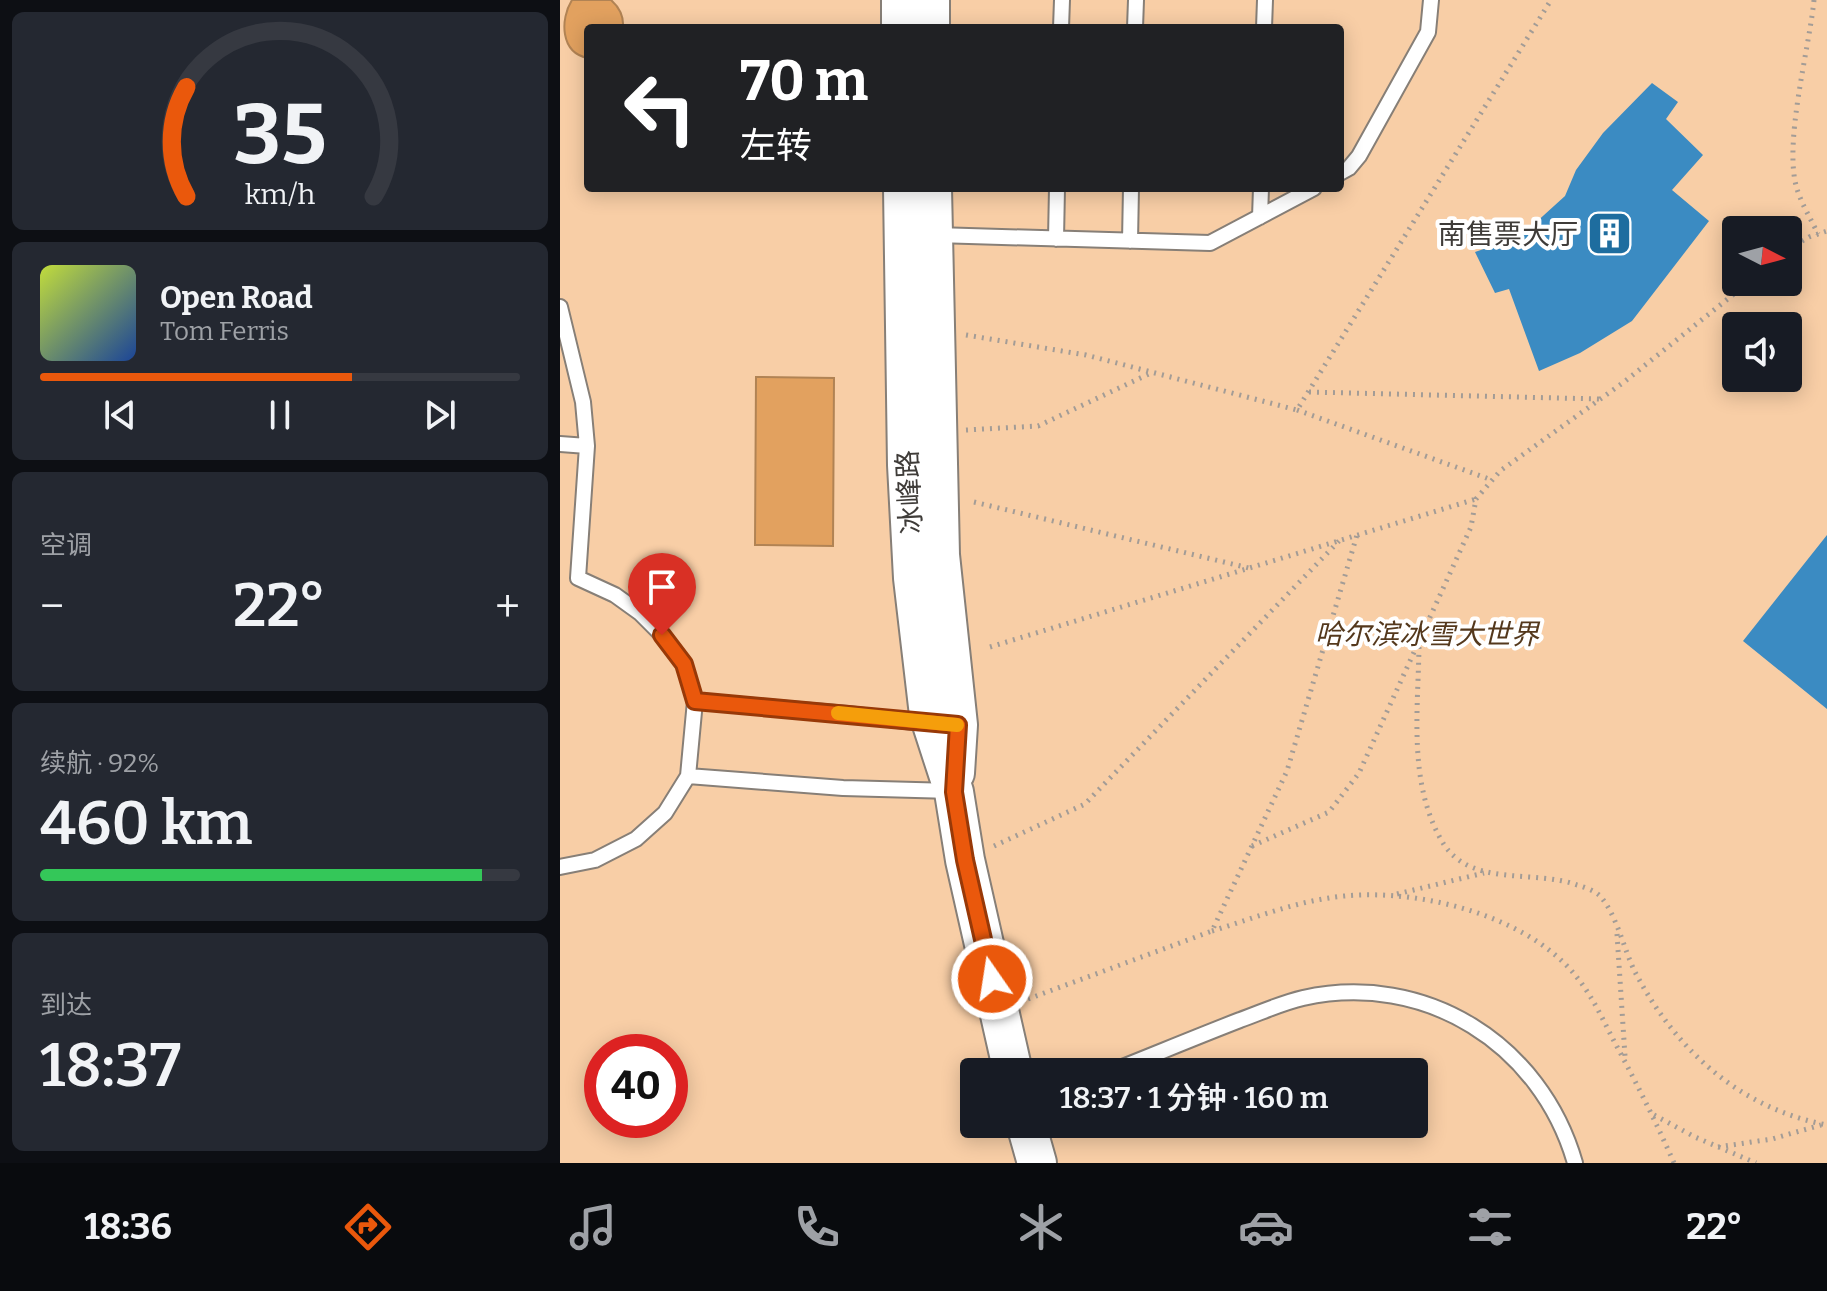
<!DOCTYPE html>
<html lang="zh">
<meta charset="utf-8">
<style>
body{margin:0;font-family:Bitter,"Noto Sans SC",serif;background:#242831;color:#f1f3f6;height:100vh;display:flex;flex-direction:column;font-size:30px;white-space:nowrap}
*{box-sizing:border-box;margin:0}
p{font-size:26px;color:#9ea1a6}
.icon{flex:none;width:44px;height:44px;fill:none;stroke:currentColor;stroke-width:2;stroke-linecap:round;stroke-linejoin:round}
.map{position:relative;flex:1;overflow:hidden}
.details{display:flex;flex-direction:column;gap:12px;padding:12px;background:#0d0f14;width:560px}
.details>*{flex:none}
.guide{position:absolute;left:24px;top:24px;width:760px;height:168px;border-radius:8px;box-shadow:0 4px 20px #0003;background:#202124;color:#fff;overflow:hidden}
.needle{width:52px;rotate:96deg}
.buttons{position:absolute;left:1162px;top:216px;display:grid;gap:16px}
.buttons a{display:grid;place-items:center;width:80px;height:80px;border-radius:8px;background:#171b24;box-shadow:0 4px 20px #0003;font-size:40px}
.speed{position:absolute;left:24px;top:1034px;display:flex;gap:16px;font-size:40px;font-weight:700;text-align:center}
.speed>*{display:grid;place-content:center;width:104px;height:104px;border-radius:50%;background:#171b24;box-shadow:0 4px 20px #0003;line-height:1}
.speed .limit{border:12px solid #d22;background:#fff;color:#111}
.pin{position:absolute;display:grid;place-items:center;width:68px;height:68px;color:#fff;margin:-82px -34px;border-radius:50% 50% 50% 0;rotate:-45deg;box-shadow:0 0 8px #0007}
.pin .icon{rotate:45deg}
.me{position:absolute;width:88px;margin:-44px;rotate:347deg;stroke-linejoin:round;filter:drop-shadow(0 0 6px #0008)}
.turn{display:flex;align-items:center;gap:28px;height:168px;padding:0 24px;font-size:36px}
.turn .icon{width:104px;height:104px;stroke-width:2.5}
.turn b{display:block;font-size:56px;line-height:68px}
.big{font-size:60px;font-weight:600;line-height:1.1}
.details .tile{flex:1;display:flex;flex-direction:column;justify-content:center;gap:12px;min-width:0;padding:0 28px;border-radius:12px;background:#242831}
.details .dial{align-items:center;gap:0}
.dial svg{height:208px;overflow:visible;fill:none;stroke:#363941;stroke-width:7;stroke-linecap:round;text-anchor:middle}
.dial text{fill:#f1f3f6;stroke:none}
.song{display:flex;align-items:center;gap:24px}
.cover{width:96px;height:96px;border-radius:12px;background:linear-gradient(135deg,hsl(70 70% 55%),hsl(220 70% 35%))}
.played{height:8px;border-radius:4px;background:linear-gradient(90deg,#ea580c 65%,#363941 65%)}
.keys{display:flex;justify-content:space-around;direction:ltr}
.heat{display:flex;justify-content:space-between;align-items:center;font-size:44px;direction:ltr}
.charge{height:12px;border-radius:6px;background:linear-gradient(90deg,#34c759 92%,#363941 0)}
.trip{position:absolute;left:400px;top:1058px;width:468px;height:80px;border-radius:8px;background:#171b24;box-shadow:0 4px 20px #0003;font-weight:600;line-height:80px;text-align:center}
.menu{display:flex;height:128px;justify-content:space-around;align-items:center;background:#090b0e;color:#9ea1a6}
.menu .icon{width:56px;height:56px}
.menu .on{color:#ea580c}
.menu b{font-size:36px;color:#f1f3f6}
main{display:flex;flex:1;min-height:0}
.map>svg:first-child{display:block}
.green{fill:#f8cea6;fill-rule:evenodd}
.water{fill:#e2a15f;stroke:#b18354;stroke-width:2}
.building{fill:#3b8bc2}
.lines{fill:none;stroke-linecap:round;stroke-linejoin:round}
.lane-casing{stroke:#877f77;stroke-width:18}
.secondary-casing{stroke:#877f77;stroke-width:42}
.path{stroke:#a39c96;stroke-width:5;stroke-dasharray:2 6;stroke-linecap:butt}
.lane{stroke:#fff;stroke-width:14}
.secondary{stroke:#fff;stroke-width:38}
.route-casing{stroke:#983908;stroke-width:20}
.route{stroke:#ea580c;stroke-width:14}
.slow{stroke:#f59e0b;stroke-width:14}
.labels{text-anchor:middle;stroke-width:8;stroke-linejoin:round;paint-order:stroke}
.poi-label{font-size:28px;fill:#3f3c39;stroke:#fff;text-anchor:end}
.street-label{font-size:28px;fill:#3f3c39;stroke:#fff}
.park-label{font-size:28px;font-style:italic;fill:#54381c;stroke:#fff}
</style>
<main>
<section class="details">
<div class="tile dial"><svg viewBox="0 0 100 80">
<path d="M14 69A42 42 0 1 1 86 69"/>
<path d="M14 69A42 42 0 0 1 14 27" stroke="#ea580c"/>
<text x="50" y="56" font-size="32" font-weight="700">35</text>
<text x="50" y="72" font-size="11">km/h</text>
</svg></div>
<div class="tile">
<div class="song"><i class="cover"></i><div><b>Open Road</b><p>Tom Ferris</p></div></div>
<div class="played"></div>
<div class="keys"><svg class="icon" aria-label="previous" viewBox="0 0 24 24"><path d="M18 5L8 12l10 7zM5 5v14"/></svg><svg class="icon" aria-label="pause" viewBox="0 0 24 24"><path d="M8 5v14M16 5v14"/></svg><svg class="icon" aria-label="next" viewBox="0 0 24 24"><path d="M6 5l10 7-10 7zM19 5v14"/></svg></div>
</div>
<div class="tile"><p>空调</p>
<div class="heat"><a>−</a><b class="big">22°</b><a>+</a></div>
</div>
<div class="tile"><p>续航 · 92%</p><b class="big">460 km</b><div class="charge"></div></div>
<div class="tile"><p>到达</p><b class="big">18:37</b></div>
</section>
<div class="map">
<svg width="1267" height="1163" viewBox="0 0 1267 1163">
<rect width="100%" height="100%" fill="#fef5ec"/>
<path class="green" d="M0,0H1267V1163H0ZM28,28H780V188H28ZM1176,230H1228V282H1176ZM1176,326H1228V378H1176ZM42,1052H110V1120H42ZM414,1072H854V1124H414Z"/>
<path class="water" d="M12,0H51C59,7 64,17 63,28H28V58C0,53 0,19 12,0Z
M196,377L274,378L273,546L195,545Z"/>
<path class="building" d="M1092,83L1118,102L1106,119L1143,155L1112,190L1149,221L1072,321L1020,353L979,371L949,289L935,293L915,252L944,242L973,225L1005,196L1016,170L1043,133Z
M1267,535V709L1183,641Z"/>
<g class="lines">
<defs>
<path id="lane" d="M501,28L502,0
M575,28L576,0
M704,28L705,0
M780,173L789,168L799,156L868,32L871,0
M700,217L701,188
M376,235L650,243L754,188
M496,239L497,188
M570,241L571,188
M0,307L23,402L27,446L18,578L55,595L80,613L102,635L124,664L135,701L128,776L105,813L76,839L35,860L0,867
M0,444L27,446
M135,701L288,714L370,724
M128,776L283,788L392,791
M550,1072C593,1055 636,1037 680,1020C700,1013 721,1003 743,998C865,971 981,1044 1015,1163"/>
<path id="secondary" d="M341,0V28
M370,0V28
M343,188L347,465L353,578L369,715L394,792L405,860L453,1072
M372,188L380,555L398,725L395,773
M466,1124L477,1163"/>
</defs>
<use href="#lane" class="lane-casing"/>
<use href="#secondary" class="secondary-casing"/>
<path class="path" d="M1254,0C1249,50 1223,144 1237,189C1242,205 1251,219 1258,234
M1228,249L1249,237L1267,231
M406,335L526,355L737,410L991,0
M749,392L1040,399
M737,410L932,480
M406,430L478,426L591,373
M414,502L689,568
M430,647L916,499
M859,647C858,712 848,785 883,843C911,888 974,869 1017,885C1024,887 1033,890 1039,895C1056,912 1064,950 1075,972C1116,1050 1179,1108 1267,1125
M434,846L525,804L779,541
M692,846L769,812L799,773L911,527L916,499L940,471L1064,382L1189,282
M837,894L924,873
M652,931C691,919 729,904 769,898C846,885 964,912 1015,975C1032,995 1043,1020 1055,1043C1076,1082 1096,1122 1114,1163
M1057,934L1065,1056
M468,999L652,931L727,771L797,535
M1094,1115L1135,1137L1196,1163
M1158,1147L1212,1139L1261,1125"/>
<use href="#lane" class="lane"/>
<use href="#secondary" class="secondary"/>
</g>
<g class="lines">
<defs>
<path id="route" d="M102,635L124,664L135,701L398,725L394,792L405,860L432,979"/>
</defs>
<use href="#route" class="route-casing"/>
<use href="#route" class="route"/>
<path class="slow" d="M278,713L397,725"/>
</g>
<defs>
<symbol id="building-square" viewBox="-11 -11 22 22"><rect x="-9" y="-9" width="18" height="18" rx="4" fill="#1e6d9f" stroke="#fff"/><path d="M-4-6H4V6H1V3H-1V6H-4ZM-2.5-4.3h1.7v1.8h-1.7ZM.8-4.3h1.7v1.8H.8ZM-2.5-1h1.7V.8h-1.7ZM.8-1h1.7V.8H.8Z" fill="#fff"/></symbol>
</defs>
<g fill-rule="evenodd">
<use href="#building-square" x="1024" y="208" width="51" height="51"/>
</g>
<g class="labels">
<g class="poi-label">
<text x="1018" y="244">南售票大厅</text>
</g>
<g class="street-label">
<text transform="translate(349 492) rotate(-93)" y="10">冰峰路</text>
</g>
<g class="park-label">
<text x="867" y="644">哈尔滨冰雪大世界</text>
</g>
</g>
</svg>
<div class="buttons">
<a><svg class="needle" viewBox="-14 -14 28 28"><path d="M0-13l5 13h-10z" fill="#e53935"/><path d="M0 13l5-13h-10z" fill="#9ea1a6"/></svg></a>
<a><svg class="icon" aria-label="sound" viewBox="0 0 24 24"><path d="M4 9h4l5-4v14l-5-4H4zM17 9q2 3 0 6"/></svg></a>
</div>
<div class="speed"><div class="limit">40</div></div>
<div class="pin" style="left:102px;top:635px;background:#d93025"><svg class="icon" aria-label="arrive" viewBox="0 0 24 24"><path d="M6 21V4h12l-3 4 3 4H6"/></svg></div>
<svg class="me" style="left:432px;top:979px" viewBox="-20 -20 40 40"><circle r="17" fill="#ea580c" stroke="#fff" stroke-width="3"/><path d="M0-11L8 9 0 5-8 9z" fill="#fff"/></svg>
<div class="trip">18:37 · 1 分钟 · 160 m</div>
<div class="guide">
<div class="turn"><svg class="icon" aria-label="left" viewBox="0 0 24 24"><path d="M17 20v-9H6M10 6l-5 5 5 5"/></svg><div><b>70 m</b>左转</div></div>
</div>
</div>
</main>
<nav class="menu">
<b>18:36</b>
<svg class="icon on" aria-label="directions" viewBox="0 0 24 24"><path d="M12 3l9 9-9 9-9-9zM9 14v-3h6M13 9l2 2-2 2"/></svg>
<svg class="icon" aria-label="music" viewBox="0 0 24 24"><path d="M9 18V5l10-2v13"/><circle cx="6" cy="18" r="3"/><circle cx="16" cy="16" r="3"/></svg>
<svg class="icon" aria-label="phone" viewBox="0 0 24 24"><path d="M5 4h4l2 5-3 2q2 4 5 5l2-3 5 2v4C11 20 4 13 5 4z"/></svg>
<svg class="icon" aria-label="climate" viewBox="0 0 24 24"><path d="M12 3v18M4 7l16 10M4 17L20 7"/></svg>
<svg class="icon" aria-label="car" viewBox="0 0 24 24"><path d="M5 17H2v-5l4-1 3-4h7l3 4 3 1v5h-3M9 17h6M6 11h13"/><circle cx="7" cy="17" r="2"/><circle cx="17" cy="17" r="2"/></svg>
<svg class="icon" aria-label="filters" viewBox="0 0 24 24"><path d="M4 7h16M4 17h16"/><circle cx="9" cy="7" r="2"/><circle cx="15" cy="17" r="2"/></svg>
<b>22°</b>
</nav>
